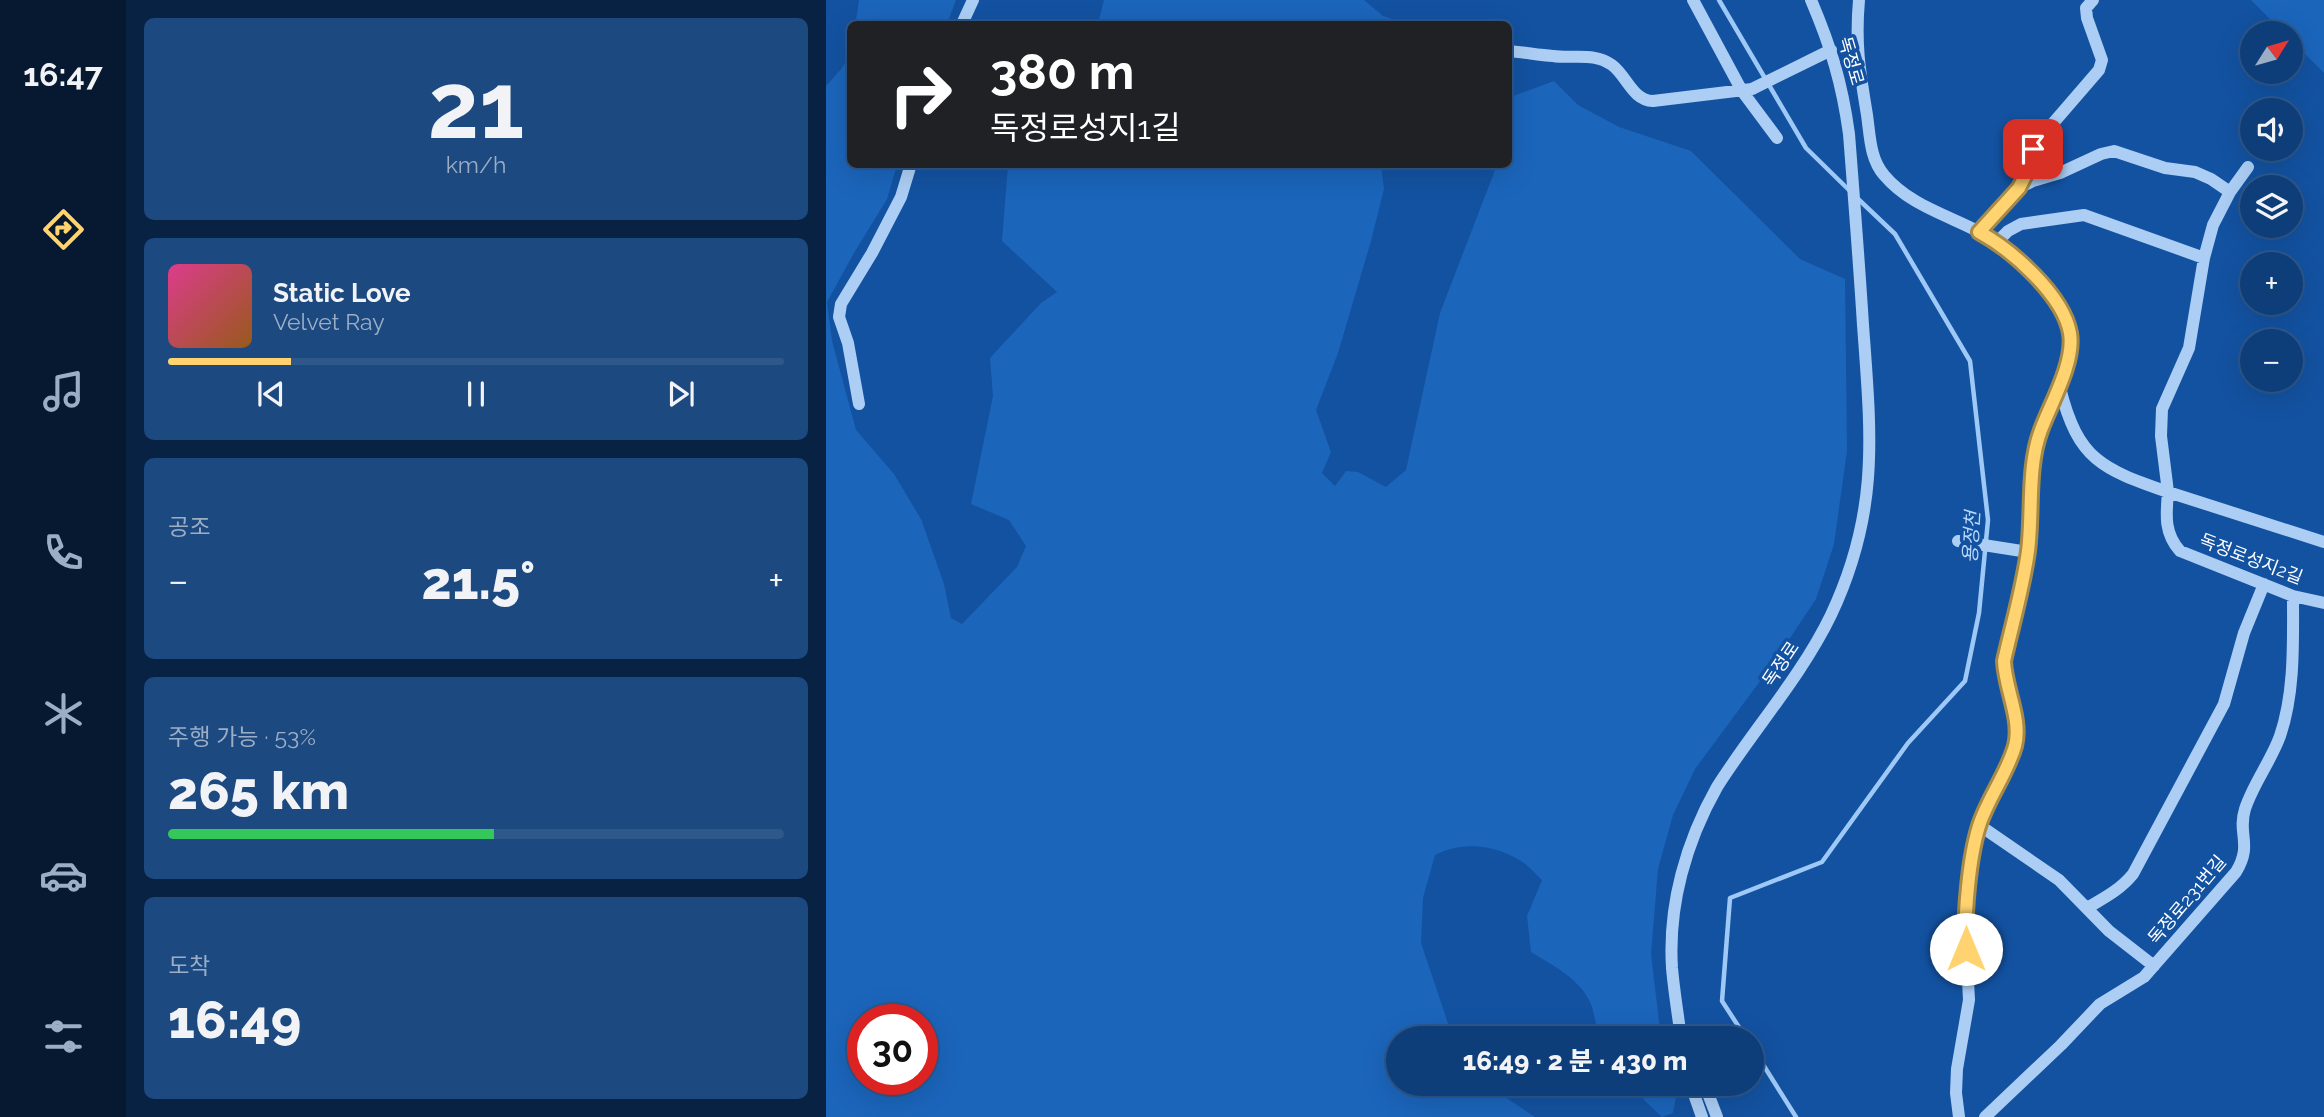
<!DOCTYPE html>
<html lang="ko">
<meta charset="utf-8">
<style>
body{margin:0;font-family:Raleway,"Noto Sans KR",sans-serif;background:#1c4980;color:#f1f3f6;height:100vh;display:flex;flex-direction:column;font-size:26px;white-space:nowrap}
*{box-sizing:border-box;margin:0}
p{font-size:23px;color:#9baec6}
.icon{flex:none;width:38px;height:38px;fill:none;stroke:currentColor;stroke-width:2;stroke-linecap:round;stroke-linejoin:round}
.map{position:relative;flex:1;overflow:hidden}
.sheet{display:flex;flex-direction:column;gap:18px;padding:18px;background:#082243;width:700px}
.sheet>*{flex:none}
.top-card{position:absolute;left:21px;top:21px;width:665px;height:147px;border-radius:10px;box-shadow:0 7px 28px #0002,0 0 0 2px #2e578a;background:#202124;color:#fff;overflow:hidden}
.needle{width:46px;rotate:53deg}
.controls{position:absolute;left:1414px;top:21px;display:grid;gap:14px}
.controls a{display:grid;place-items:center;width:63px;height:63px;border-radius:50%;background:#0e3e79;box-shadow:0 7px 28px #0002,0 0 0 2px #2e578a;font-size:35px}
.speed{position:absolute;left:21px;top:1004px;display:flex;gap:14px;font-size:35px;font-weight:700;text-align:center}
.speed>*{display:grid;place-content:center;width:91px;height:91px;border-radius:50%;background:#0e3e79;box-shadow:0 7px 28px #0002,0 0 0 2px #2e578a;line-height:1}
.speed .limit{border:10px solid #d22;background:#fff;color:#111}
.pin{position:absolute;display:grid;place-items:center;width:60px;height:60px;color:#fff;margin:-30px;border-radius:14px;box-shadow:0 4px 10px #0006}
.me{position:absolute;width:77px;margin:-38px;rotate:0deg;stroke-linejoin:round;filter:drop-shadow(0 0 5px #0008)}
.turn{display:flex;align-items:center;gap:24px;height:147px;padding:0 28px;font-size:32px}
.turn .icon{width:91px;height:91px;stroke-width:2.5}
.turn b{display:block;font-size:49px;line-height:60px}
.big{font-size:52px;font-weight:800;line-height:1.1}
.sheet .tile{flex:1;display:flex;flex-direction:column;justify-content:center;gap:10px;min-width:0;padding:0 24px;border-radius:10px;background:#1c4980}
.sheet .dial{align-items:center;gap:0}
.dial b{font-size:91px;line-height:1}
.song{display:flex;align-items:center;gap:21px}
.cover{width:84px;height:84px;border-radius:10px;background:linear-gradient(135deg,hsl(330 70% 55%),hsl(30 70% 35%))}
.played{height:7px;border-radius:4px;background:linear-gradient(90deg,#ffd470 20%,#2e578a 20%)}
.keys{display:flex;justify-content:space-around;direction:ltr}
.heat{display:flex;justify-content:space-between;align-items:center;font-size:38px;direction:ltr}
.charge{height:10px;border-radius:5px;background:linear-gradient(90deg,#34c759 53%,#2e578a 0)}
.trip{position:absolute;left:560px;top:1026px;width:378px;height:70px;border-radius:35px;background:#0e3e79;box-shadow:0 7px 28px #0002,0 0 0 2px #2e578a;font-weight:800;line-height:70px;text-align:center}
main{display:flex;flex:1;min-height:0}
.dock{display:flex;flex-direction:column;width:126px;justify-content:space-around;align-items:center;background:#061930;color:#9baec6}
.dock .icon{width:49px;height:49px}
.dock .active{color:#ffd470}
.dock b{font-size:32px;color:#f1f3f6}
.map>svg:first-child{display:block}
.green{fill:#1b65bb;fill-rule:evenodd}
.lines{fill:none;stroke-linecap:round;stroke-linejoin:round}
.stream{stroke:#9ec9f7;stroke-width:4.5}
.minor{stroke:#accef4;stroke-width:12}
.route-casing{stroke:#a68a49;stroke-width:18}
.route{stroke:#ffd470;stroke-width:12}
.labels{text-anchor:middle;stroke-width:7;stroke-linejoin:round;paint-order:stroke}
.street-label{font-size:18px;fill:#fff;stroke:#1352a1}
.water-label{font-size:19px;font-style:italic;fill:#b9d8fb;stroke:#1352a1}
</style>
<main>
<nav class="dock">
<b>16:47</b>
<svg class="icon active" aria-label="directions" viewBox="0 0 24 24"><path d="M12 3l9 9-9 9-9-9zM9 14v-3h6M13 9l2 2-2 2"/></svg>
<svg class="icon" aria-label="music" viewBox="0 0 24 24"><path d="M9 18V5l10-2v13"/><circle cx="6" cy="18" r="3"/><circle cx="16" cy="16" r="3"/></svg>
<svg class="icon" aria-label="phone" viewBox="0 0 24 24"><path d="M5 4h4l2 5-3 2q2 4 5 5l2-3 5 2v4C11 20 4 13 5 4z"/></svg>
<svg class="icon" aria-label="climate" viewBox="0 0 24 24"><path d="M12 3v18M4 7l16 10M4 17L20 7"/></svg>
<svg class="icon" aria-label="car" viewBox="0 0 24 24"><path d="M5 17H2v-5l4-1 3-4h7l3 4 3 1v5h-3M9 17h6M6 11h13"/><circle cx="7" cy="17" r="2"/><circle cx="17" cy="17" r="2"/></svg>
<svg class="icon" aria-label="filters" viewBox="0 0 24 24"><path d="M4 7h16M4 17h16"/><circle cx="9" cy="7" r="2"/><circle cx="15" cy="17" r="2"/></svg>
</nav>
<section class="sheet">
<div class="tile dial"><b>21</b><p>km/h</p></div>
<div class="tile">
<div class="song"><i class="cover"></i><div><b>Static Love</b><p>Velvet Ray</p></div></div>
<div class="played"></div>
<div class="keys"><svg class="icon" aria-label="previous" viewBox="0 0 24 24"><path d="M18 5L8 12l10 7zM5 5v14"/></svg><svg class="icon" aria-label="pause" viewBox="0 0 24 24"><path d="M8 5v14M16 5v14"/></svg><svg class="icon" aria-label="next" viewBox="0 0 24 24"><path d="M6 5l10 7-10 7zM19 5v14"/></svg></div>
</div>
<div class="tile"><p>공조</p>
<div class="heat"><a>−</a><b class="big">21.5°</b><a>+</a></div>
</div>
<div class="tile"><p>주행 가능 · 53%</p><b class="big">265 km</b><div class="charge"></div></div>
<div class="tile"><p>도착</p><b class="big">16:49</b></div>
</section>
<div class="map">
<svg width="1498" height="1117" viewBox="0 0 1498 1117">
<rect width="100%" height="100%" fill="#1352a1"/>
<path class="green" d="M33,0H130L121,24H34L30,20Z
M278,0H538L557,16L582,24H272Z
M1425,0H1498V73L1465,40V33H1458Z
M24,53V164L71,165L61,199L28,253L1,302L6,341L30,430L68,474L95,519L118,584L125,618L136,624L191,567L200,546L183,520L145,504L167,396L164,358L215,303L231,292L176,241L182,165H555L558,189L545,241L512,353L490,410L505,452L496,473L509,486L520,471L532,472L560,487L580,470L614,313L671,165L682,164L684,97L728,81L752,105L793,127L865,151L974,259L1019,279L1021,451L1008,544L990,599L946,665L869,769L847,815L832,869L825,954L835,1038H777C767,1024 770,1015 764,1002C753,978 726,965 705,952L701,916L716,880C709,874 703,866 695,861C669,844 635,841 609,855L597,898L595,943L627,1038H572V1083H658L709,1117H0V86L16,68ZM37,1020H96V1080H37Z
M804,1083H846L850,1097L847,1113L836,1117L820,1102Z"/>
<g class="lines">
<path class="stream" d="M893,0L980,148L1024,191
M920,1038L896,1001L904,898L996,862L1082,743L1139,681L1153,613L1162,520L1144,361L1069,234L1030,197
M926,1047L970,1117"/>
<path class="minor" d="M867,0L916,91L951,138
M1033,0C1029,45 1034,72 1041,115C1044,136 1044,159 1058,175C1087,210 1135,218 1171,242C1190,254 1206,272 1220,290C1229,302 1239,316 1243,331C1250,360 1224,405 1215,432C1201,469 1207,513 1202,552C1196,588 1186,625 1179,661V677L1190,730L1189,746L1153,825L1148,846L1139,924L1143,1000L1131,1069L1130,1093L1133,1117
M136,24L147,0
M682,51C697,52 712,55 727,56C748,59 768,52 786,65C801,76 806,100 827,101L926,89L1005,50
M1422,167L1404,192L1387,225L1378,258L1363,348L1336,409L1335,436L1342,492L1498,542
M1193,188L1207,181L1234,173L1275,154L1288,151L1339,168L1369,172L1385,179L1404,192
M1153,232L1193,188L1199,176L1207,149L1216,136L1273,70L1276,60L1261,18L1260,8L1267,0
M1171,242L1182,231L1195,224L1258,215L1378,258
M1234,388C1252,460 1276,469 1342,492C1340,515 1338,533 1354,551L1467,596L1498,603
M33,404L22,343L13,317L15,304L46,253L75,197L85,164
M1132,541L1202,552
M1153,825L1233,880L1283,931L1328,966
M1261,908C1278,898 1294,890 1307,874L1398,704L1418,633L1438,584
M855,1038C852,1015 848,991 846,968C842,905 860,842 891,787C927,730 975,677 1005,615C1054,511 1045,435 1037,325C1033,261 1028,198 1023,134C1016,83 1005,47 985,0
M864,1083L876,1117
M878,1083L891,1117
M1159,1117L1235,1045L1274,1004L1318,977L1410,872C1427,844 1411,834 1419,809C1427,784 1445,761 1454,736C1469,692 1467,642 1467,596"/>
</g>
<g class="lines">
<defs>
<path id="route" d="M1140,949C1138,915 1143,858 1153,826C1162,798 1181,774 1189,746C1196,719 1179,689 1178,661C1186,625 1197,588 1202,551C1207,512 1201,467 1215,430C1225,403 1249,362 1244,333C1237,295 1186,250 1153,232L1193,188L1199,176L1207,149"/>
</defs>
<use href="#route" class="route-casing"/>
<use href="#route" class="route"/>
</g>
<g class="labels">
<g class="street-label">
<text transform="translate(1025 61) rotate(74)" y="6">독정로</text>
<text transform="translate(1425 559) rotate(21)" y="6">독정로성지2길</text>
<text transform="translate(955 664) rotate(-56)" y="6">독정로</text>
<text transform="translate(1361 900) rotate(-50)" y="6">독정로231번길</text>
</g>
<g class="water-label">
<text transform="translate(1145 537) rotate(-87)" y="7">용정천</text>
</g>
</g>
</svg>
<div class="controls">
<a><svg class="needle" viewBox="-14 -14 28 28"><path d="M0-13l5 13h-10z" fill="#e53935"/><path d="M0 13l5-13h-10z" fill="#9baec6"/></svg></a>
<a><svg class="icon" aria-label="sound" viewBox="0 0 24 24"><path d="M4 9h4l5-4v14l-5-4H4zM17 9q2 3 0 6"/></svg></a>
<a><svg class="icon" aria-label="layers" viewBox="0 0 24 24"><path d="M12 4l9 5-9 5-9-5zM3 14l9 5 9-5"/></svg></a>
<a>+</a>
<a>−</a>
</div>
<div class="speed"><div class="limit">30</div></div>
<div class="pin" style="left:1207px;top:149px;background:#d93025"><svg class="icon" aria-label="arrive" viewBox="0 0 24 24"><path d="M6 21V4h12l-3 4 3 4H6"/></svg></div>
<svg class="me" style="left:1140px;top:949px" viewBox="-20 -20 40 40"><circle r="19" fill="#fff"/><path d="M0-13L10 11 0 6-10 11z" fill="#ffd470"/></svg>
<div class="trip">16:49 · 2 분 · 430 m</div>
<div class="top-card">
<div class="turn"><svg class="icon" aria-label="right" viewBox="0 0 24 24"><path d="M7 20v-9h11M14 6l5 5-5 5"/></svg><div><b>380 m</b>독정로성지1길</div></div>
</div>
</div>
</main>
